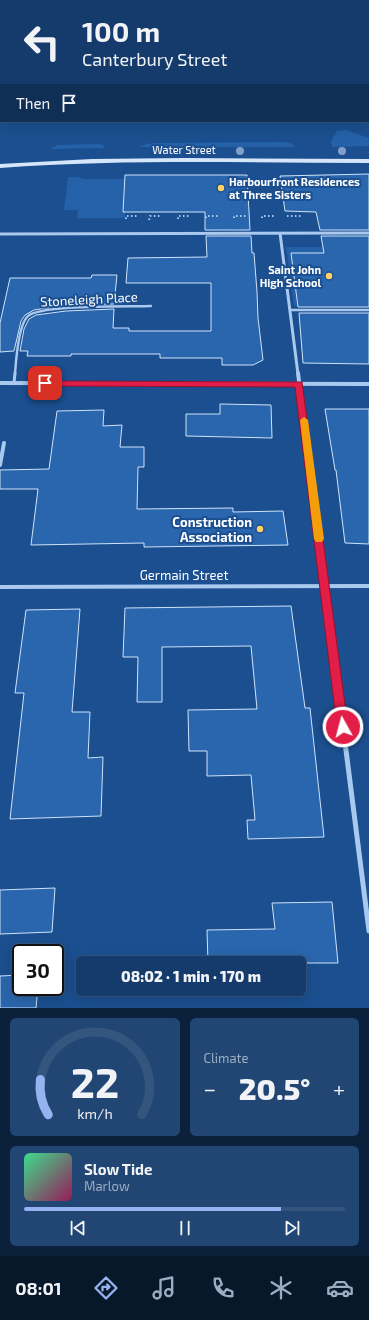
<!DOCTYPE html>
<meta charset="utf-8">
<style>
body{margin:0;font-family:"Exo 2",sans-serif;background:#214673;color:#f1f3f6;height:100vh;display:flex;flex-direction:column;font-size:15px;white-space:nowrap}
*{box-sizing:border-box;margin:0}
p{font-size:13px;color:#9dadc1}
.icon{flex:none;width:22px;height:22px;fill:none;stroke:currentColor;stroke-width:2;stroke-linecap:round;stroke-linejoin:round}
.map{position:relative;height:1008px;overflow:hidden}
.panel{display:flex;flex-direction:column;gap:10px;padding:10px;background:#0b203b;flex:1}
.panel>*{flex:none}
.banner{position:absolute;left:0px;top:0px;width:369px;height:122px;box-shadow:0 4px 16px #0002,0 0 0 1px #33557e;background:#143b6b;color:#f1f3f6;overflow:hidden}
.speed{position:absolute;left:12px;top:944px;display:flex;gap:8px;font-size:20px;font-weight:700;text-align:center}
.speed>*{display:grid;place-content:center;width:52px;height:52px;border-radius:50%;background:#143b6b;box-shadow:0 4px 16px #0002,0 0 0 1px #33557e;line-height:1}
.speed .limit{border:2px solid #111;border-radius:6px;background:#fff;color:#111}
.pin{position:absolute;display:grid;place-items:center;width:34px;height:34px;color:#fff;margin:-17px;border-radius:8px;box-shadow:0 2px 6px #0006}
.me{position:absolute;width:44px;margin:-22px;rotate:353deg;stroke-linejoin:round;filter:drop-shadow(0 0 3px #0008)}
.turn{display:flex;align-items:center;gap:14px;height:84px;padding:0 16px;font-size:18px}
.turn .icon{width:52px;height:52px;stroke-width:2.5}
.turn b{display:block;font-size:28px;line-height:34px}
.then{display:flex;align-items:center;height:38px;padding:0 16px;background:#0003;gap:8px;font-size:15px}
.big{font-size:30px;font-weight:800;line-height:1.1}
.panel .tile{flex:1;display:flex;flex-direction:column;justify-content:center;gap:6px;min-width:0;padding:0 14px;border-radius:6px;background:#214673}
.panel .dial{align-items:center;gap:0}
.dial svg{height:104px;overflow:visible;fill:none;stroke:#33557e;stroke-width:7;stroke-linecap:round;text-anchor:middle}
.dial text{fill:#f1f3f6;stroke:none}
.song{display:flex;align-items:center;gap:12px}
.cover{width:48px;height:48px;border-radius:6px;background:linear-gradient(135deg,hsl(150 70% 55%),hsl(330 70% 35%))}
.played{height:4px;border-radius:2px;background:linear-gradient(90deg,#95b2f1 80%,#33557e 80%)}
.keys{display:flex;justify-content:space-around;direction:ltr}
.heat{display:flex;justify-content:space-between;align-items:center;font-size:22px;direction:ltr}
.panel .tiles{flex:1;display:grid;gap:10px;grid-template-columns:1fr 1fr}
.tile:last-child{grid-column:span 2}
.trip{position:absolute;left:76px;top:956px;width:230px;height:40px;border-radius:6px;background:#143b6b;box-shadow:0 4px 16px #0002,0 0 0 1px #33557e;font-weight:800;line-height:40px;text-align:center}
.dock{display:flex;height:64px;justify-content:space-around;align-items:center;background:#08182b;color:#9dadc1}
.dock .icon{width:28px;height:28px}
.dock .current{color:#95b2f1}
.dock b{font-size:18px;color:#f1f3f6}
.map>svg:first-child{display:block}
.green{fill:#2461a8}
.water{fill:#123a6d;stroke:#9cc4f0}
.building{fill:#2a66ad;stroke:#cfe3fa}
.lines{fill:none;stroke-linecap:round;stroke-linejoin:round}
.path{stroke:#a9c9ee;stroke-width:2;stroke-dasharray:1.5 2.5;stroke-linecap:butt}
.service-far1{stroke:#a9c9ee;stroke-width:2.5}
.service{stroke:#a9c9ee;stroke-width:3}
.minor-far2{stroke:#a9c9ee;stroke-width:3}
.minor-far1{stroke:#a9c9ee;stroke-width:4}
.minor{stroke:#a9c9ee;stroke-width:5}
.secondary{fill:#d6e6fa;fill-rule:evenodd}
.tree{fill:#7ea0ca}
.route{fill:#e11d48;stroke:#92132f}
.slow{fill:#f59e0b}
.poi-dot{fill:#ffd166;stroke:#1b4f8f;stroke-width:1.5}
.labels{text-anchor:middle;stroke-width:4;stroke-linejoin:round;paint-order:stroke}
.far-street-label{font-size:11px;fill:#fff;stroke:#1b4f8f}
.far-poi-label{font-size:11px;font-weight:bold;fill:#fff;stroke:#1b4f8f;text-anchor:start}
.street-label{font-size:13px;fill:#fff;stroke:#1b4f8f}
.poi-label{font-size:13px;font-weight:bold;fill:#fff;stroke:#1b4f8f;text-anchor:end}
</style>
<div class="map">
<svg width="369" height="1008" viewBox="0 0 369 1008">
<rect width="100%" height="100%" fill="#1b4f8f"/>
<path class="green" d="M346,130L369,138V146L332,147L331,141L337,131Z
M283,142L291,143L295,147H138L147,144L157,143Z
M98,144L103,145L104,148L50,149L57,145Z
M68,177H77L84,179H125L123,212H125V218H77L78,210H64Z
M286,247H369V253H291L297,307L294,305Z"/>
<path class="water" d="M0,0H369V67L368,1H1L0,75Z"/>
<path class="building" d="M369,174V230H320L316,212L285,211L280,176Z
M125,175H247L250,230H205V212H123Z
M206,236H251L252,253H254L257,292L258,318L263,360L253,365H222V358H160V354H71V356H27L28,351H20L24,329L29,319L36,315L66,311L114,309L113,328H129V331H211V283H126L128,258L207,257Z
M321,236H369V307H298L291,253H324Z
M92,275H117L114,304L65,305L34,310L25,315L21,321L14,351L0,352V323L10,278H91Z
M299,313H369V364L303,363Z
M220,404L271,405L272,438L186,436V414H220Z
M325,409H369V544L345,543L336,470H335Z
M104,410L103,426L122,425L120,447H144V467H138L137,509L233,508V512L283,511L288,545L144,547V543L31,545L38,489H0V470L49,469L57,411Z
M291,606L305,708H310L324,837L248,839L247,820H255L251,775L207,776V751H189L188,710L257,709L251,646L162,647V702H137L138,657H123L125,608Z
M80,609L72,712H90L88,758L103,757L101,816L10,819L24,693H15L26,610Z
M55,888L52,932L0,934V890Z
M332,902L338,963H208L207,930L275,929L272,903Z
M21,975V987H38L36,1008H0V976Z"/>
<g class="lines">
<path class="path" d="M287,216H302
M206,218V216H218
M234,218V216H247
M262,218V216H275
M126,219V216H138
M178,219V216H190
M149,220L150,216H161"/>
<path class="service-far1" d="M290,310H369
M15,374C16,360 18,327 27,317C38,304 130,307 151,306"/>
<path class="service" d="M14,383L15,373"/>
<path class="minor-far2" d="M280,233L298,374
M0,234L369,233"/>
<path class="minor-far1" d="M298,373L333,649
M0,383L369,384
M0,465L4,443
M0,587L369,586"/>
<path class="minor" d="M333,648L369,931"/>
<path class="secondary" d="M184,158L369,159V163C246,163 123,159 0,168V164L92,159Z"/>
</g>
<g class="tree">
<circle cx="240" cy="151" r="4"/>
<circle cx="342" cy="151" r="4"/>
</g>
<path class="route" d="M43,381L302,382L348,727L347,731L343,733L339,731L337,727L295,387L45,386L43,385Z"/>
<path class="slow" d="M304,417L308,420L324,539L322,542H316L314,539L300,420Z"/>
<g class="poi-dot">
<circle cx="221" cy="188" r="4"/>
<circle cx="329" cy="276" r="4"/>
<circle cx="260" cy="529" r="4"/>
</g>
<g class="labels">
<g class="far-street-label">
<text x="184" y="154">Water Street</text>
</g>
<g class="far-poi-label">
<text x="229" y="186">Harbourfront Residences<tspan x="229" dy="13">at Three Sisters</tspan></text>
<text x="321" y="274" text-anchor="end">Saint John<tspan x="321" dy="13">High School</tspan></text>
</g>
<g class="street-label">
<text transform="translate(89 299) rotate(-3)" y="5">Stoneleigh Place</text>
<text x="184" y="580">Germain Street</text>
</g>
<g class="poi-label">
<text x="252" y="527">Construction<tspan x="252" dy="15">Association</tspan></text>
</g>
</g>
</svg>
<div class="speed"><div class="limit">30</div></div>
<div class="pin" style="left:45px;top:383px;background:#d93025"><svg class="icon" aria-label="arrive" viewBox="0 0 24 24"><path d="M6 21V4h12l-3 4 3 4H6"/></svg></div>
<svg class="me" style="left:343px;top:727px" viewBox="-20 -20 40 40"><circle r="17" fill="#e11d48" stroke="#fff" stroke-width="3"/><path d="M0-11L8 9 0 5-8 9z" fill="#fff"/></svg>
<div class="trip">08:02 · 1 min · 170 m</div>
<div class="banner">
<div class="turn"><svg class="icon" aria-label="left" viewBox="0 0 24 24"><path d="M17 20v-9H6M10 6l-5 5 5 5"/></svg><div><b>100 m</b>Canterbury Street</div></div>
<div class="then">Then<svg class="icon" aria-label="arrive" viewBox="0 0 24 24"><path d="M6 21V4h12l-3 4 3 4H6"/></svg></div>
</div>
</div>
<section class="panel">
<div class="tiles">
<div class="tile dial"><svg viewBox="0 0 100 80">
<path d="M14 69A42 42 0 1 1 86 69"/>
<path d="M14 69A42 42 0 0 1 8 42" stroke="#95b2f1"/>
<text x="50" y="56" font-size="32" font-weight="700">22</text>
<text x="50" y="72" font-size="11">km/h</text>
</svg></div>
<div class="tile"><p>Climate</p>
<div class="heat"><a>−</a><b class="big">20.5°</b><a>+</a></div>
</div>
<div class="tile">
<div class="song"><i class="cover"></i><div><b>Slow Tide</b><p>Marlow</p></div></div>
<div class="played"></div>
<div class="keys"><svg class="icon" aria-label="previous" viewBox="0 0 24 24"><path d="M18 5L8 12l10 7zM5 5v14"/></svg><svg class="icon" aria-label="pause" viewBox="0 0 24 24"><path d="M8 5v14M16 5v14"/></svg><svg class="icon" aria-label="next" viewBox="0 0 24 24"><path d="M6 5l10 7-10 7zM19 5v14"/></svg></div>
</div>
</div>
</section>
<nav class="dock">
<b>08:01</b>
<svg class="icon current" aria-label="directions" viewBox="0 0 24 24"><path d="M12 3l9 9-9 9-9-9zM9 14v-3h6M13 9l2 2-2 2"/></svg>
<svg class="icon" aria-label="music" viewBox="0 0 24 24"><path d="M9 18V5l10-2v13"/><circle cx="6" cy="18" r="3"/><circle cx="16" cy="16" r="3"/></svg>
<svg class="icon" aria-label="phone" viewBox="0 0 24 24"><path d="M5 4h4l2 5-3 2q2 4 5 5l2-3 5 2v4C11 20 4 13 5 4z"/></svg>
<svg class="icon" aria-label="climate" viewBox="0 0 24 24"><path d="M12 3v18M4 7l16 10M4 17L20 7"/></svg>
<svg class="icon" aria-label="car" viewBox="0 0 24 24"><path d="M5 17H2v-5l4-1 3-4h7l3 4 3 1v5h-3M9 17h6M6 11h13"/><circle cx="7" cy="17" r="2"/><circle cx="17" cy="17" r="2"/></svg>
</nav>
